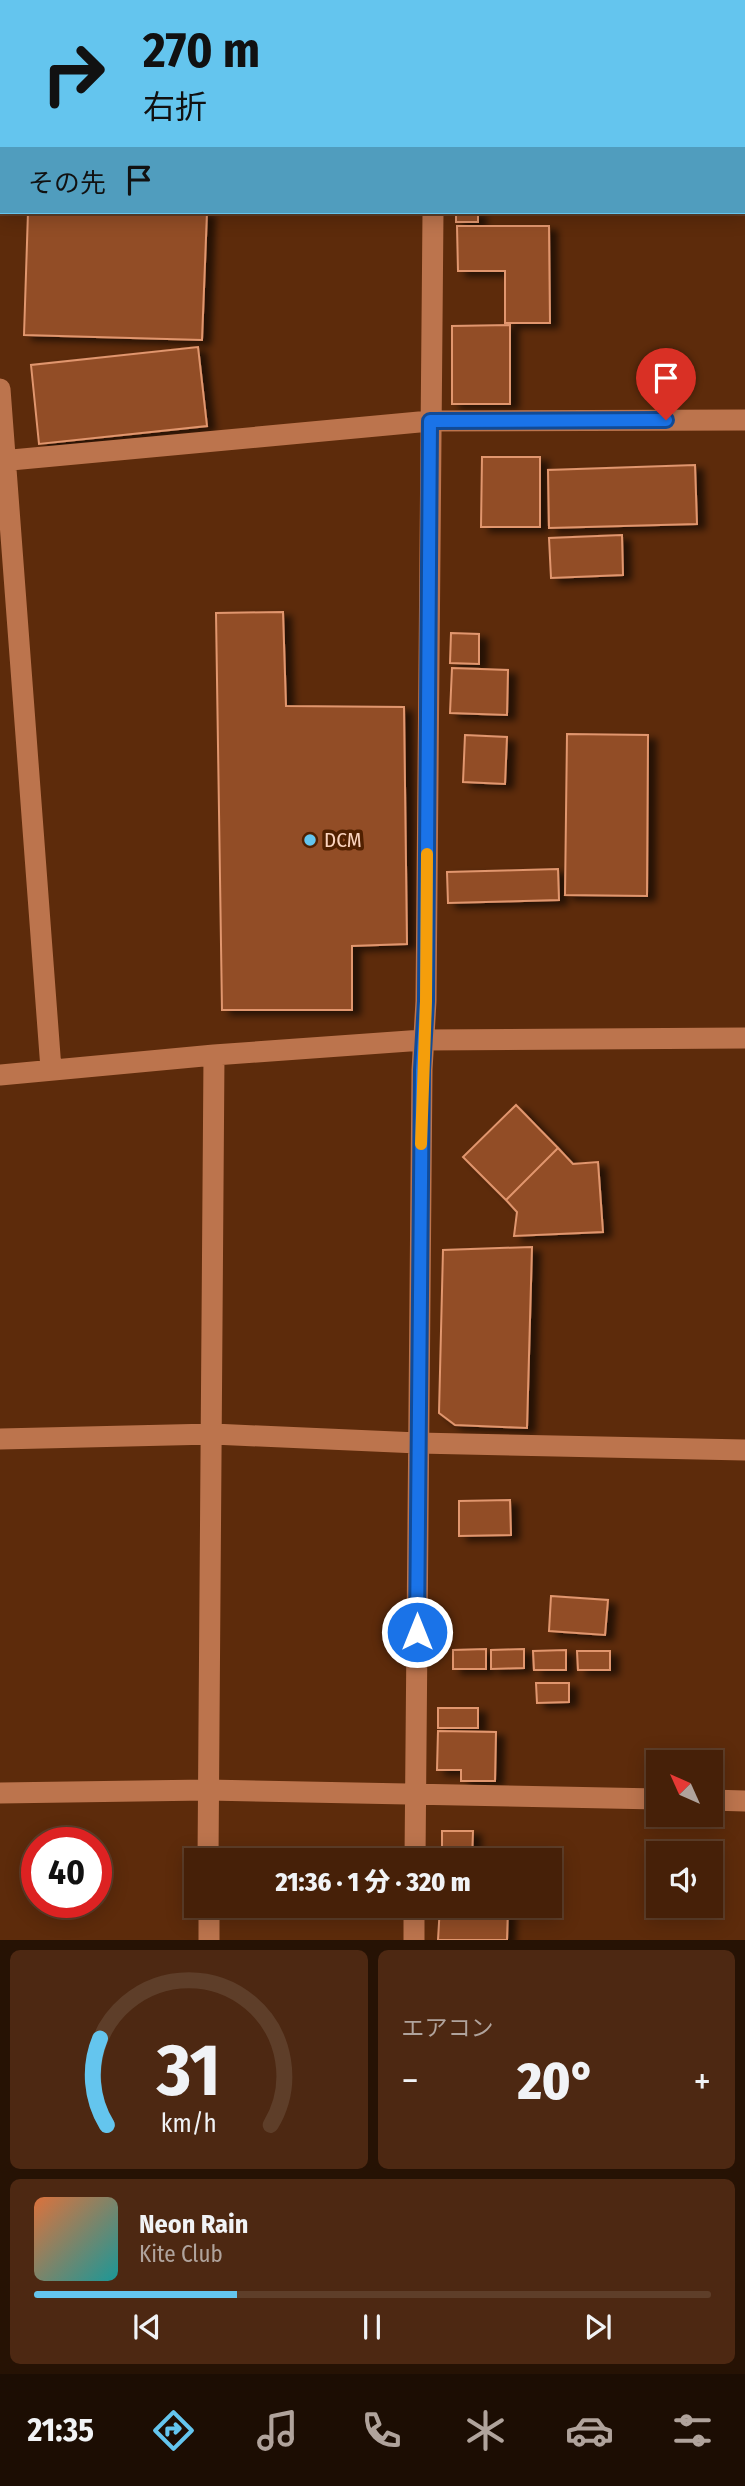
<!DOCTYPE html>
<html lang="ja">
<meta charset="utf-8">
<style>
body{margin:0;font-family:"Fira Sans Condensed","Noto Sans JP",sans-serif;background:#4d2812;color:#f1f3f6;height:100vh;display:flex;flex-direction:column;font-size:26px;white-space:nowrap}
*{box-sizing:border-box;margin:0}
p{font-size:23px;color:#b0a39c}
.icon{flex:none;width:38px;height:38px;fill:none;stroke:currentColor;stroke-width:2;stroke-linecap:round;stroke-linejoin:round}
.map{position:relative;height:1940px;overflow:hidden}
.drawer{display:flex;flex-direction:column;gap:10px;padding:10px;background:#261204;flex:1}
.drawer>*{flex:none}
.guide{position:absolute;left:0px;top:0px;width:746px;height:214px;box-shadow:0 4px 18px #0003,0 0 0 2px #5e3e29;background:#64c5ee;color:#111;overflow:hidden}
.needle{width:46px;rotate:315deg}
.buttons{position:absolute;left:646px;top:1750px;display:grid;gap:14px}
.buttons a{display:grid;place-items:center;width:77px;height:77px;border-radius:0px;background:#462008;box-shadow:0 4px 18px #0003,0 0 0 2px #5e3e29;font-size:35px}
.speed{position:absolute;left:21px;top:1827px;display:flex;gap:14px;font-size:35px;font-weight:700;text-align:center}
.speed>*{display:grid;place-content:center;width:91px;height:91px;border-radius:50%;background:#462008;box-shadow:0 4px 18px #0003,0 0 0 2px #5e3e29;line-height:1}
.speed .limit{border:10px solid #d22;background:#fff;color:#111}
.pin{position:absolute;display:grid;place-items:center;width:60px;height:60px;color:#fff;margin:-72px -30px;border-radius:50% 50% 50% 0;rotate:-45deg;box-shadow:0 0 7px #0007}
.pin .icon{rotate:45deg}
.me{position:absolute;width:77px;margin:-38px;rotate:0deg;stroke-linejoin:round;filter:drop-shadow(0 0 5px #0008)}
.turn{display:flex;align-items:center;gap:24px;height:147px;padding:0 28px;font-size:32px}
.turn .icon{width:91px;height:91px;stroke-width:2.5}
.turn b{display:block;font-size:49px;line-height:60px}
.then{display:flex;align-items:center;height:66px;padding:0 28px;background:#0003;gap:14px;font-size:26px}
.big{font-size:52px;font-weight:800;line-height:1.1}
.drawer .tile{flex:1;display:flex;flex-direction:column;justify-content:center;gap:10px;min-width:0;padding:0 24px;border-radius:10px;background:#4d2812}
.drawer .dial{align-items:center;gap:0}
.dial svg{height:182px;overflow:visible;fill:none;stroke:#5e3e29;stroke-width:7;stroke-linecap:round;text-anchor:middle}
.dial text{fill:#f1f3f6;stroke:none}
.song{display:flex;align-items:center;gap:21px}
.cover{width:84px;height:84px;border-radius:10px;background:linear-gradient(135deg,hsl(20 70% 55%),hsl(180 70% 35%))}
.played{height:7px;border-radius:4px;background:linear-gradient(90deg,#64c5ee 30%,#5e3e29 30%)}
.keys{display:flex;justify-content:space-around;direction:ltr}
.heat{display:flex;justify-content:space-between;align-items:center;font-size:38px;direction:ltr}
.drawer .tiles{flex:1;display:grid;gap:10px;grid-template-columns:1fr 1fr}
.tile:last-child{grid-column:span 2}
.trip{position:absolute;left:184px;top:1848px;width:378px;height:70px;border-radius:0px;background:#462008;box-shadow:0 4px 18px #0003,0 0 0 2px #5e3e29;font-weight:800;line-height:70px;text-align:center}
.menu{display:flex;height:112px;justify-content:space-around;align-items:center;background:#1c0d03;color:#b0a39c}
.menu .icon{width:49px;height:49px}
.menu .selected{color:#64c5ee}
.menu b{font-size:32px;color:#f1f3f6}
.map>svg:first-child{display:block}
.building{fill:#924d26;stroke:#e1966e;stroke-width:2;filter:url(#shadow)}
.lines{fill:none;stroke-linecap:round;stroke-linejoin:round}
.minor{stroke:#bc744d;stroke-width:21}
.route-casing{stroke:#114b97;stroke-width:18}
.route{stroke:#1a73e8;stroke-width:12}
.slow{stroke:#f59e0b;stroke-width:12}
.poi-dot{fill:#64c5ee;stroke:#512000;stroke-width:2.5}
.labels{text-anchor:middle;stroke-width:7;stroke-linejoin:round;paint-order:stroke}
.poi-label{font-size:21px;fill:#fbd3be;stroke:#512000;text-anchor:start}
</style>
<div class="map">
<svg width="745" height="1940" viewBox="0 0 745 1940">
<defs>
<filter id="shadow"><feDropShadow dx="8" dy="4.5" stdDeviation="3.5" flood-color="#0009"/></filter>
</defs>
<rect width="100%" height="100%" fill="#5d2b0b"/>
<path class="building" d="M28,212H207L202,340L24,335Z
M456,212H478V222H456Z
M457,226H549L550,323H505V271H458Z
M510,325V404H452V326Z
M198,347L207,426L39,444L31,365Z
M482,457H540V527H481Z
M695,465L697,524L549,528L548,470Z
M622,535L623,575L551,578L549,538Z
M283,612L286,706L404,707L407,944L352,946V1010H222L216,613Z
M451,633L479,634V664L450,663Z
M452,668L508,670L507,715L450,713Z
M567,734L648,735L647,896L565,895Z
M465,735L507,737L505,784L463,782Z
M558,869L559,900L448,903L447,872Z
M516,1105L558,1148L506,1200L463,1157Z
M558,1148L573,1164L598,1162L603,1232L514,1236L517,1212L506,1200Z
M532,1247L527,1428L455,1425L439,1413L443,1250Z
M510,1500L511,1535L459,1536V1501Z
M551,1596L608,1600L605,1635L549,1631Z
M486,1649V1669H453V1650Z
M524,1649V1668L491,1669V1650Z
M566,1650V1670H534L533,1651Z
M577,1651H610V1670H578Z
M536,1683H569V1702L537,1703Z
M438,1708H478V1728H438Z
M438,1731L496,1732L495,1781H461V1770H437Z
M442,1831H473L472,1860H442Z
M440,1906L508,1907L507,1940H438Z"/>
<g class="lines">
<path class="minor" d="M605,0L615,2
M54,2L77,0
M439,2V0
M0,6H2
M744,24H745
M0,389L51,1069
M0,461L430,421L745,420
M0,1075L214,1055L423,1040L745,1038
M0,1439L213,1434L418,1443L745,1450
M0,1793L207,1790L658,1799
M710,1800L745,1801
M208,1860L214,1055
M415,1860L422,1070L426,1001L433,212
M209,1906V1940
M414,1940V1906"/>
</g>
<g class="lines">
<defs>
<path id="route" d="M417,1632L422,1070L426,1001L430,421L666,420"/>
</defs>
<use href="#route" class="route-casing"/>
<use href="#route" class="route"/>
<path class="slow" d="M421,1144L426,1001L427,854"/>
</g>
<circle class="poi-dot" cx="310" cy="840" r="7"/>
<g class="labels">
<g class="poi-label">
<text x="324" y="847">DCM</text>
</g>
</g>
</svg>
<div class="buttons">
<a><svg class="needle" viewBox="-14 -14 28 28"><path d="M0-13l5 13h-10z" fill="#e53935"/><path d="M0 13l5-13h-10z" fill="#b0a39c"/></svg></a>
<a><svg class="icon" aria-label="sound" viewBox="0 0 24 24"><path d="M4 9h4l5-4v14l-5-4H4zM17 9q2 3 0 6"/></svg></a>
</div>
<div class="speed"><div class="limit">40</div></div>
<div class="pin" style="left:666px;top:420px;background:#d93025"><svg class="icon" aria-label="arrive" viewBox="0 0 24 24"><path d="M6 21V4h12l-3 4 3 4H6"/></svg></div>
<svg class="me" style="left:417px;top:1632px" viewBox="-20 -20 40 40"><circle r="17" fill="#1a73e8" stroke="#fff" stroke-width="3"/><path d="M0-11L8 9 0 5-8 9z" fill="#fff"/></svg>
<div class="trip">21:36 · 1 分 · 320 m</div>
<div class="guide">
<div class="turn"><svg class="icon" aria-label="right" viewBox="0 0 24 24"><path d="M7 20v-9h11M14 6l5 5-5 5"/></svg><div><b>270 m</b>右折</div></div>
<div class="then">その先<svg class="icon" aria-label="arrive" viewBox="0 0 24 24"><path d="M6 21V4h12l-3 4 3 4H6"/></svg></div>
</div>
</div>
<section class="drawer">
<div class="tiles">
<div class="tile dial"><svg viewBox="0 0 100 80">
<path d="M14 69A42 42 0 1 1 86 69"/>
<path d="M14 69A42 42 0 0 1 11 31" stroke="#64c5ee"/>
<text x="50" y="56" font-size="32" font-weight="700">31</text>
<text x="50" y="72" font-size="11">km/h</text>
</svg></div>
<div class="tile"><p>エアコン</p>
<div class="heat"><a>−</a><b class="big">20°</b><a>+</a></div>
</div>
<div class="tile">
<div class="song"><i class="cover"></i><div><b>Neon Rain</b><p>Kite Club</p></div></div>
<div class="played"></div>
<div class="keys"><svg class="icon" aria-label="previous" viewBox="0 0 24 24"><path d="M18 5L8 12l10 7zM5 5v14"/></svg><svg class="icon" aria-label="pause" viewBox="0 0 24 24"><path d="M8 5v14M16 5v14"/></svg><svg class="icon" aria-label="next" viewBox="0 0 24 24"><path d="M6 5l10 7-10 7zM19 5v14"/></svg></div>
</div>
</div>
</section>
<nav class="menu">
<b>21:35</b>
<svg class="icon selected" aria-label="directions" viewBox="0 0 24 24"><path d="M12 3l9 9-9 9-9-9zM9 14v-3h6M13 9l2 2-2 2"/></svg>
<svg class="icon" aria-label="music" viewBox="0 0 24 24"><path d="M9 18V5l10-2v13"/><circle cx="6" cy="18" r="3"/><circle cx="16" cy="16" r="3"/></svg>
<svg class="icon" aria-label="phone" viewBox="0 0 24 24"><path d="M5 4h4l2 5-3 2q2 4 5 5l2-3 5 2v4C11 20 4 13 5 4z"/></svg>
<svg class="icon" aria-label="climate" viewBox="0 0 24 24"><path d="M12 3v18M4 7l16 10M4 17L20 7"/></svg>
<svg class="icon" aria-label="car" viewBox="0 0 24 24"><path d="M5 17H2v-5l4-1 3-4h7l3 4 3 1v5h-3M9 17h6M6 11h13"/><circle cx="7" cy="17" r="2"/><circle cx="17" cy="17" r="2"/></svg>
<svg class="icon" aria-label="filters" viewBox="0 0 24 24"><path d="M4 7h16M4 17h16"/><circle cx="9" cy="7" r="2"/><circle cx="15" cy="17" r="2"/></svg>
</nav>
